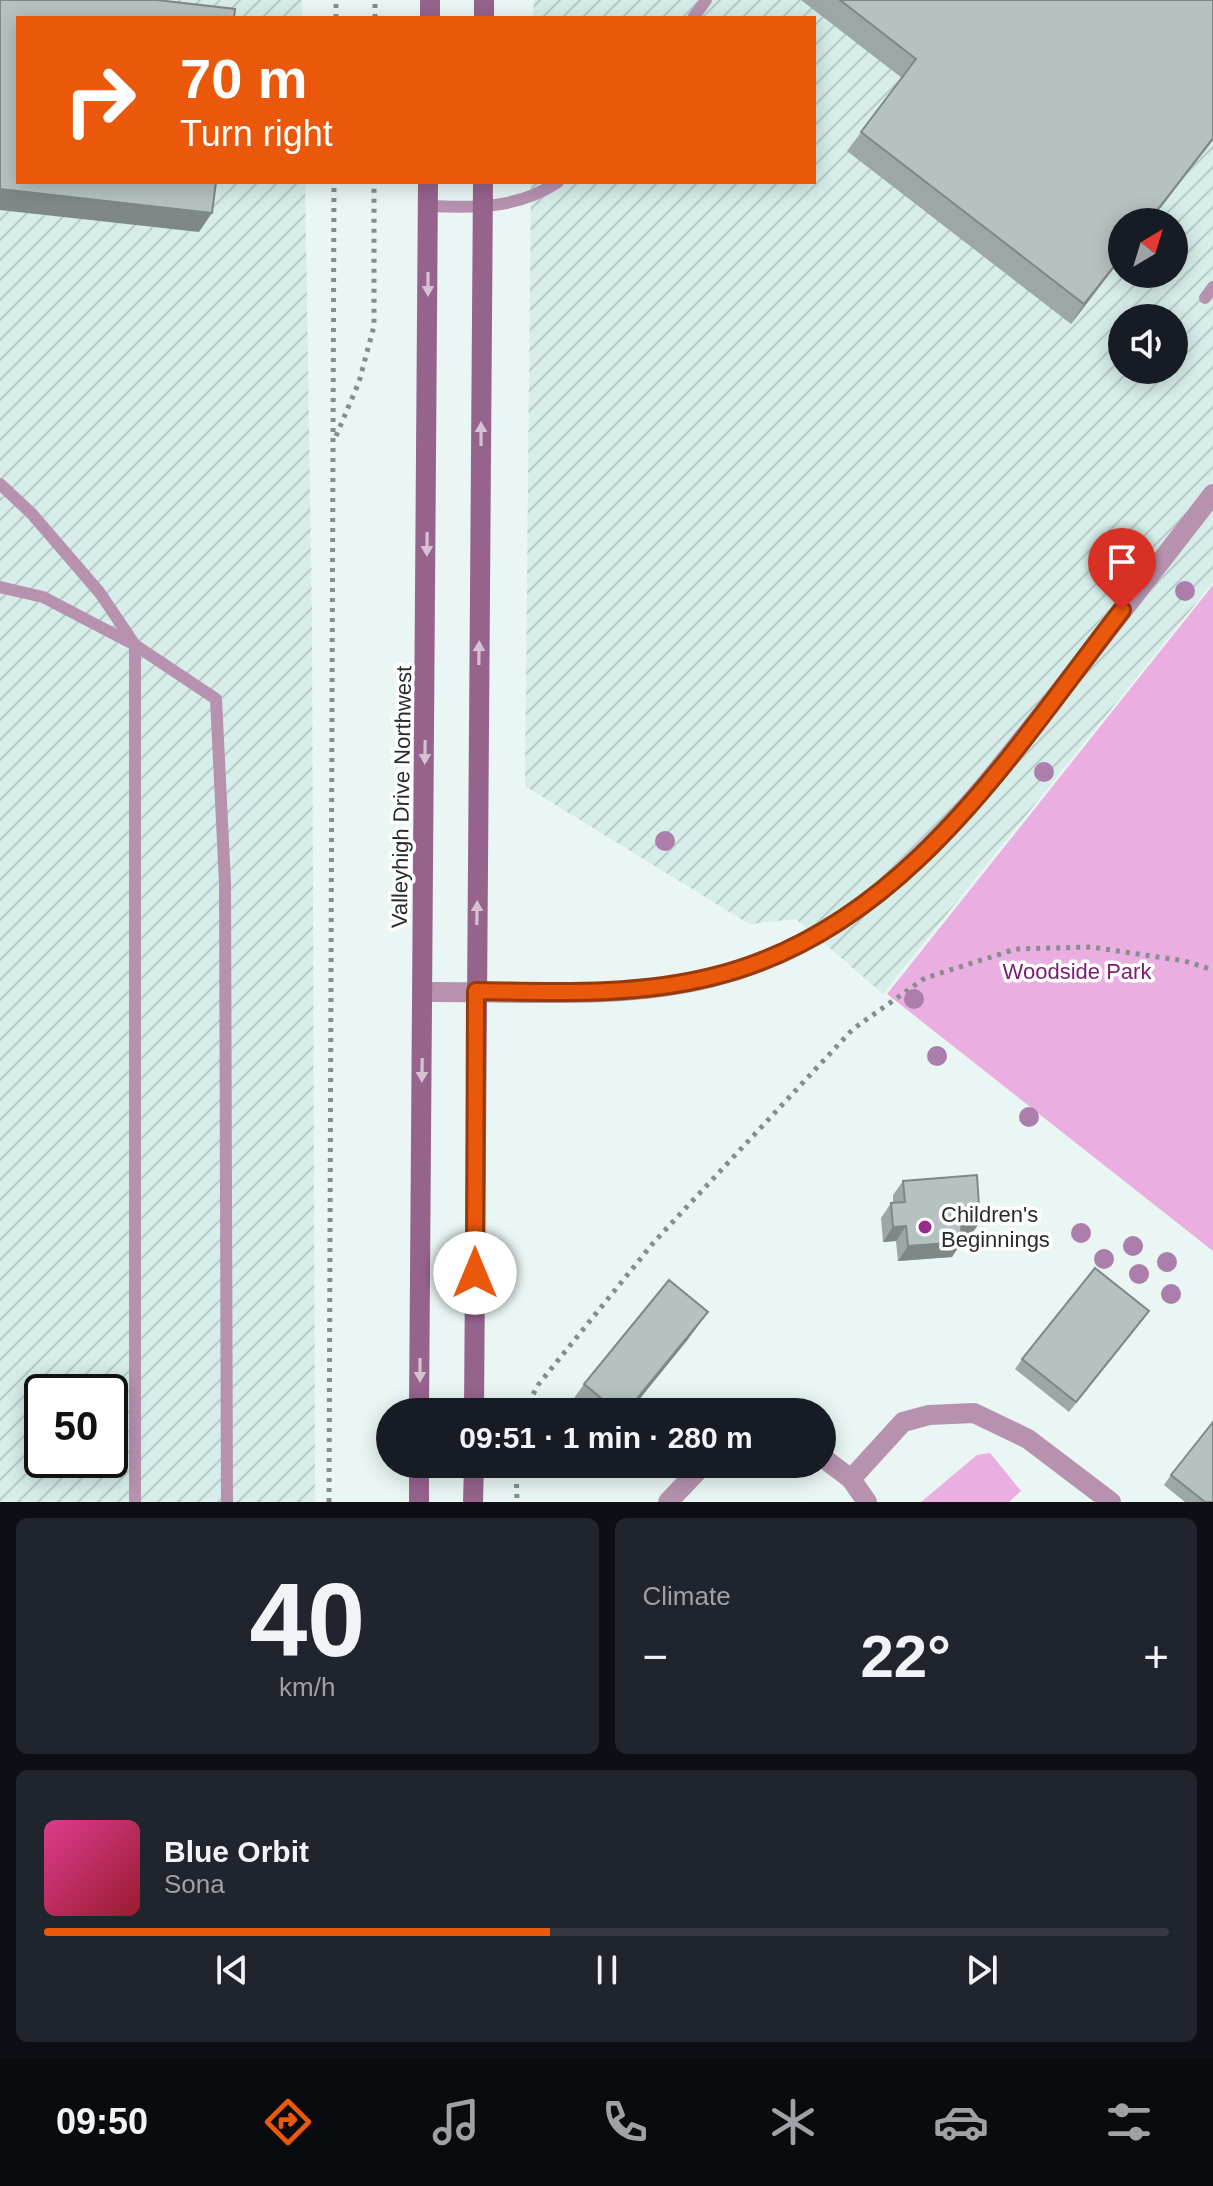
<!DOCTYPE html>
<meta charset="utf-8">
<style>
body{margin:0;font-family:Helvetica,sans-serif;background:#20242c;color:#f1f3f6;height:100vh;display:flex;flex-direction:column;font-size:30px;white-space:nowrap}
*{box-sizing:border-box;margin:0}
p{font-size:26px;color:#9ea1a6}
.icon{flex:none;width:44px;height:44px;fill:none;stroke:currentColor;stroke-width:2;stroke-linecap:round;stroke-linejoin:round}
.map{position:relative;height:1502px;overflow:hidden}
.side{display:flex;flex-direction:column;gap:16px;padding:16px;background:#0d0f14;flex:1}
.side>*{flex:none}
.banner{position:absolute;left:16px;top:16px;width:800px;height:168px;border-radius:0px;box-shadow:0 4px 20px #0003;background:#ea580c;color:#fff;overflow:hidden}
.needle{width:52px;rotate:38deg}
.tools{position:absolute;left:1108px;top:208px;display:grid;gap:16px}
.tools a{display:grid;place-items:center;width:80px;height:80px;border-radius:50%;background:#171b24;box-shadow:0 4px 20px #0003;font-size:40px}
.speed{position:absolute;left:24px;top:1374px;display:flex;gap:16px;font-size:40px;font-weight:700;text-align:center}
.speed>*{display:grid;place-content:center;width:104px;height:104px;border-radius:50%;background:#171b24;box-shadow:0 4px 20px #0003;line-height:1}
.speed .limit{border:4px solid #111;border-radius:12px;background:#fff;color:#111}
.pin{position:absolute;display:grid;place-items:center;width:68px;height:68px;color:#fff;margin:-82px -34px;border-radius:50% 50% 50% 0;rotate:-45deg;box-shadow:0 0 8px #0007}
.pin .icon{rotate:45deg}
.me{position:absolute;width:88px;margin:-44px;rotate:0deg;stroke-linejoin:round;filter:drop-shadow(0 0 6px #0008)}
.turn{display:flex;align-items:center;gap:28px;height:168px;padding:0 32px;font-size:36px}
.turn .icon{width:104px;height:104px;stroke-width:2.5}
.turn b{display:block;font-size:56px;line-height:68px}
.big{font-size:60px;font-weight:600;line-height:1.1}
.side .tile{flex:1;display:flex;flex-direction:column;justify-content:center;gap:12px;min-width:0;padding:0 28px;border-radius:12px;background:#20242c}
.side .dial{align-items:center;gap:0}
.dial b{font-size:104px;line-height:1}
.song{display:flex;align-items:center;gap:24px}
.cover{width:96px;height:96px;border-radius:12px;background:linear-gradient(135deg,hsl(330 70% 55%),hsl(350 70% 35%))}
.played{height:8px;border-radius:4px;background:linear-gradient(90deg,#ea580c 45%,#363941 45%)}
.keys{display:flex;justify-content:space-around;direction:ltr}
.heat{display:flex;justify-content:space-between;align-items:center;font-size:44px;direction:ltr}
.side .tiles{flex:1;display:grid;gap:16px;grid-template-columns:1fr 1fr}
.tile:last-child{grid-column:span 2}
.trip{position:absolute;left:376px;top:1398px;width:460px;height:80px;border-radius:40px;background:#171b24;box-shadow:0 4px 20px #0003;font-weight:600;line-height:80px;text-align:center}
.tab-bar{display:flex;height:128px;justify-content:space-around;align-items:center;background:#090b0e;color:#9ea1a6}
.tab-bar .icon{width:56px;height:56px}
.tab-bar .on{color:#ea580c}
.tab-bar b{font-size:36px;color:#f1f3f6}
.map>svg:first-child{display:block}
.industrial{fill:url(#industrial-furrows);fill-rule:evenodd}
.park{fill:#ebaee0}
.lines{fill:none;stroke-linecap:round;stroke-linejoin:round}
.path{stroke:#858e8d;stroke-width:5;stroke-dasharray:4 6;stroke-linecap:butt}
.service{stroke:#b692af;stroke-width:12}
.minor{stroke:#b692af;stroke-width:20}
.secondary{stroke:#96638d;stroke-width:20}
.tree{fill:#ac7eab}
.wall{fill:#9da7a6}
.shaded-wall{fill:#7f8887}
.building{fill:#b6c2c1;stroke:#7f8887;stroke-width:2}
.oneway{fill:#d5c1d1}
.route-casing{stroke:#983908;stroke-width:20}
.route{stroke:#ea580c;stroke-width:14}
.poi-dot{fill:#992b8c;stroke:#fff;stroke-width:3}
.labels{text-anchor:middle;stroke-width:7;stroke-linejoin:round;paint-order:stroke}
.street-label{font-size:22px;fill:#272c2b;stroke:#fff}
.park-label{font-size:22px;fill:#7a1c6f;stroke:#fff}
.poi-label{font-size:22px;fill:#272c2b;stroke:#fff;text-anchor:start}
</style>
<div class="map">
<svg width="1213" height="1502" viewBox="0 0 1213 1502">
<defs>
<pattern id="industrial-furrows" width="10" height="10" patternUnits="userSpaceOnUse" patternTransform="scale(2)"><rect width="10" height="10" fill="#d6edea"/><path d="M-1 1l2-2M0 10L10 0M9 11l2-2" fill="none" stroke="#b8cbc9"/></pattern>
</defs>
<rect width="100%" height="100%" fill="#e9f6f4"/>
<path class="industrial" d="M0,0H302V18H18V182H305L312,618L315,1502H0ZM42,1392H110V1460H42Z
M534,0H1213V582L883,994L796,919L749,924L525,786L531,182H814V18H533ZM1122,222H1174V274H1122ZM1122,318H1174V370H1122Z"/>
<path class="park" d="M1213,585V1251L887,994Z
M990,1453L1021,1491L1009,1502H921L977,1455Z"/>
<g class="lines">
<path class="path" d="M336,18V0
M375,18V0
M336,436L359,382L374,326V182
M524,1412L538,1385L654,1242L853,1029L925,978L1016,949L1091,947L1185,961L1213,970
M516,1464L517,1502
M329,1502L334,182"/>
<path class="service" d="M693,18L706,0
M428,206C476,208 517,209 558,182
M1205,298L1213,287
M0,484L32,514L100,593L135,645L216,699L225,883L227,1502
M0,587L43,597L135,645V1502"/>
<path class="minor" d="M423,992C519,991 619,1001 713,977C871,937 962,817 1057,695C1109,628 1161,561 1213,494
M822,1457L851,1479L867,1502
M851,1479L903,1422L929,1415L974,1413L1028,1439L1111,1502
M668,1502L704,1464"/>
<path class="secondary" d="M430,18V0
M484,18V0
M419,1412L428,182
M474,1412L483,182
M419,1502V1464
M473,1502L474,1464"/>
</g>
<g class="tree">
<circle cx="1185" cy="591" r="10"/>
<circle cx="1044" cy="772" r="10"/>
<circle cx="665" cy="841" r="10"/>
<circle cx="914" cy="999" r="10"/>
<circle cx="937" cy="1056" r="10"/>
<circle cx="1029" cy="1117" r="10"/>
<circle cx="1081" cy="1233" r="10"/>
<circle cx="1133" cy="1246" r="10"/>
<circle cx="1104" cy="1259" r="10"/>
<circle cx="1167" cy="1262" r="10"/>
<circle cx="1139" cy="1274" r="10"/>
<circle cx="1171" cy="1294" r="10"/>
</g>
<path class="wall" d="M801,0H1213V140L1071,324L847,151L902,78Z
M903,1181L980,1222L970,1236L962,1237L952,1257L898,1261L896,1241L883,1242L881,1218L891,1203H893V1195Z
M1142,1321L1069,1412L1015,1369L1022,1359Z
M689,1338L629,1412H567L565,1411L584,1384Z
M1171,1475L1213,1502H1185L1164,1485Z"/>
<path class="shaded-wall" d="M1213,138V140L1149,222H1148Z
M0,189L212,213L199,232L0,210Z
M1122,256V257L1071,324L1084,304Z
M980,1222L970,1236L950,1238L961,1223Z
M906,1226L896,1241L883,1242L893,1227Z
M962,1242L952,1257L898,1261L908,1246Z
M708,1312L689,1338L629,1412H626Z"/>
<path class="building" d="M0,0H157L235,9L234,18H18V182H216L212,213L0,189Z
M840,0H1213V138L1148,222H1122V256L1084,304L861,132L916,59Z
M977,1175L980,1222L961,1223L962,1242L908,1246L906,1226L893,1227L891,1203L905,1202L903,1181Z
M1095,1268L1149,1311L1076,1402L1022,1359Z
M669,1280L708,1312L626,1412H618L584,1384Z
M1213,1422V1502H1205L1171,1475Z"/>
<defs><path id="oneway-solid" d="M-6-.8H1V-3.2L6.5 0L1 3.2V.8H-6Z" transform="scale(2)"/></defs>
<g class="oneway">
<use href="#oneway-solid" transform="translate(428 284) rotate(90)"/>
<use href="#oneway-solid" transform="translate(481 434) rotate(-90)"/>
<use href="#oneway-solid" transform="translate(427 544) rotate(91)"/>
<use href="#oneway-solid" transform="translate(479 653) rotate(-89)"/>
<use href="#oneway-solid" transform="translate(425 752) rotate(91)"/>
<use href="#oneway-solid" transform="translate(477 913) rotate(-89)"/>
<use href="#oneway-solid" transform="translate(422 1070) rotate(91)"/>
<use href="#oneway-solid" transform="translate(420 1370) rotate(90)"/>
</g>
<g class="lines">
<defs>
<path id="route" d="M475,1273L476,991C555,992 634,996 711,977C902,932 1010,754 1122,610"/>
</defs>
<use href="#route" class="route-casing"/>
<use href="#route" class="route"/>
</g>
<circle class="poi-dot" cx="925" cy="1227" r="8"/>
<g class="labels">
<g class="street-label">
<text transform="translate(401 797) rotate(-89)" y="8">Valleyhigh Drive Northwest</text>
</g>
<g class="park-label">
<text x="1077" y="979">Woodside Park</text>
</g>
<g class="poi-label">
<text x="941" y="1222">Children's<tspan x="941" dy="25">Beginnings</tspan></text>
</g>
</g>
</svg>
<div class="tools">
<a><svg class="needle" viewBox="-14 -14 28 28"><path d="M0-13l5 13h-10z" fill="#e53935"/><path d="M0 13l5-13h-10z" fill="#9ea1a6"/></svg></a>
<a><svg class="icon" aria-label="sound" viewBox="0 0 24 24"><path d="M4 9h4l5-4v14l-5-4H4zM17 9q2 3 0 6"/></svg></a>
</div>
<div class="speed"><div class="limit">50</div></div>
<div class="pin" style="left:1122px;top:610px;background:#d93025"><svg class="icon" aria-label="arrive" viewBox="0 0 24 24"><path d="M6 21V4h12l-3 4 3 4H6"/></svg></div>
<svg class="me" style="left:475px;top:1273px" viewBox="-20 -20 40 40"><circle r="19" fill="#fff"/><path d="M0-13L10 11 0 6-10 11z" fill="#ea580c"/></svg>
<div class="trip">09:51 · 1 min · 280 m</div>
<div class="banner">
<div class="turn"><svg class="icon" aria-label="right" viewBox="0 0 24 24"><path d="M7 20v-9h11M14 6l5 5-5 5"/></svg><div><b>70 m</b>Turn right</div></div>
</div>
</div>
<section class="side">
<div class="tiles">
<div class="tile dial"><b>40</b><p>km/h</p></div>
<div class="tile"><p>Climate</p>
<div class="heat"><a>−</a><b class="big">22°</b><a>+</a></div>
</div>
<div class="tile">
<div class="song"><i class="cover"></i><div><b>Blue Orbit</b><p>Sona</p></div></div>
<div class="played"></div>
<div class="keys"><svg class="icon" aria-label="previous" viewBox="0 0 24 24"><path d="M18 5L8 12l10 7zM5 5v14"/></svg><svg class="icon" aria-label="pause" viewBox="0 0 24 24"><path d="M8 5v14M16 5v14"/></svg><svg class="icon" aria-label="next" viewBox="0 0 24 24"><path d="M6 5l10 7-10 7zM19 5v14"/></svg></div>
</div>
</div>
</section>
<nav class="tab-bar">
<b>09:50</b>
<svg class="icon on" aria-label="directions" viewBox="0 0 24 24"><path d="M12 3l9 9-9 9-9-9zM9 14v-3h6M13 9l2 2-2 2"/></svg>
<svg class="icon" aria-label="music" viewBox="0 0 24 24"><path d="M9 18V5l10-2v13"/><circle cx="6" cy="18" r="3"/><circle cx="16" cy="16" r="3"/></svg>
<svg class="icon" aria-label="phone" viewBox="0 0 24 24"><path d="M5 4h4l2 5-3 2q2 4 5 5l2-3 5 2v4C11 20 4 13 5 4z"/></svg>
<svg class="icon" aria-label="climate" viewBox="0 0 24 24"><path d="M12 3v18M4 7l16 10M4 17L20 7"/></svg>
<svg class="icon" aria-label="car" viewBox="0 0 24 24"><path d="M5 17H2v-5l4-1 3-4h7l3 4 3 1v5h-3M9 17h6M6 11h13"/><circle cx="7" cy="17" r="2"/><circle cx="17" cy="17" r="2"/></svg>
<svg class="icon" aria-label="filters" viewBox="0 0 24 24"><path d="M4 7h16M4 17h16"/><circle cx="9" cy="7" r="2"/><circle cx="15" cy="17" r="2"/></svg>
</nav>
